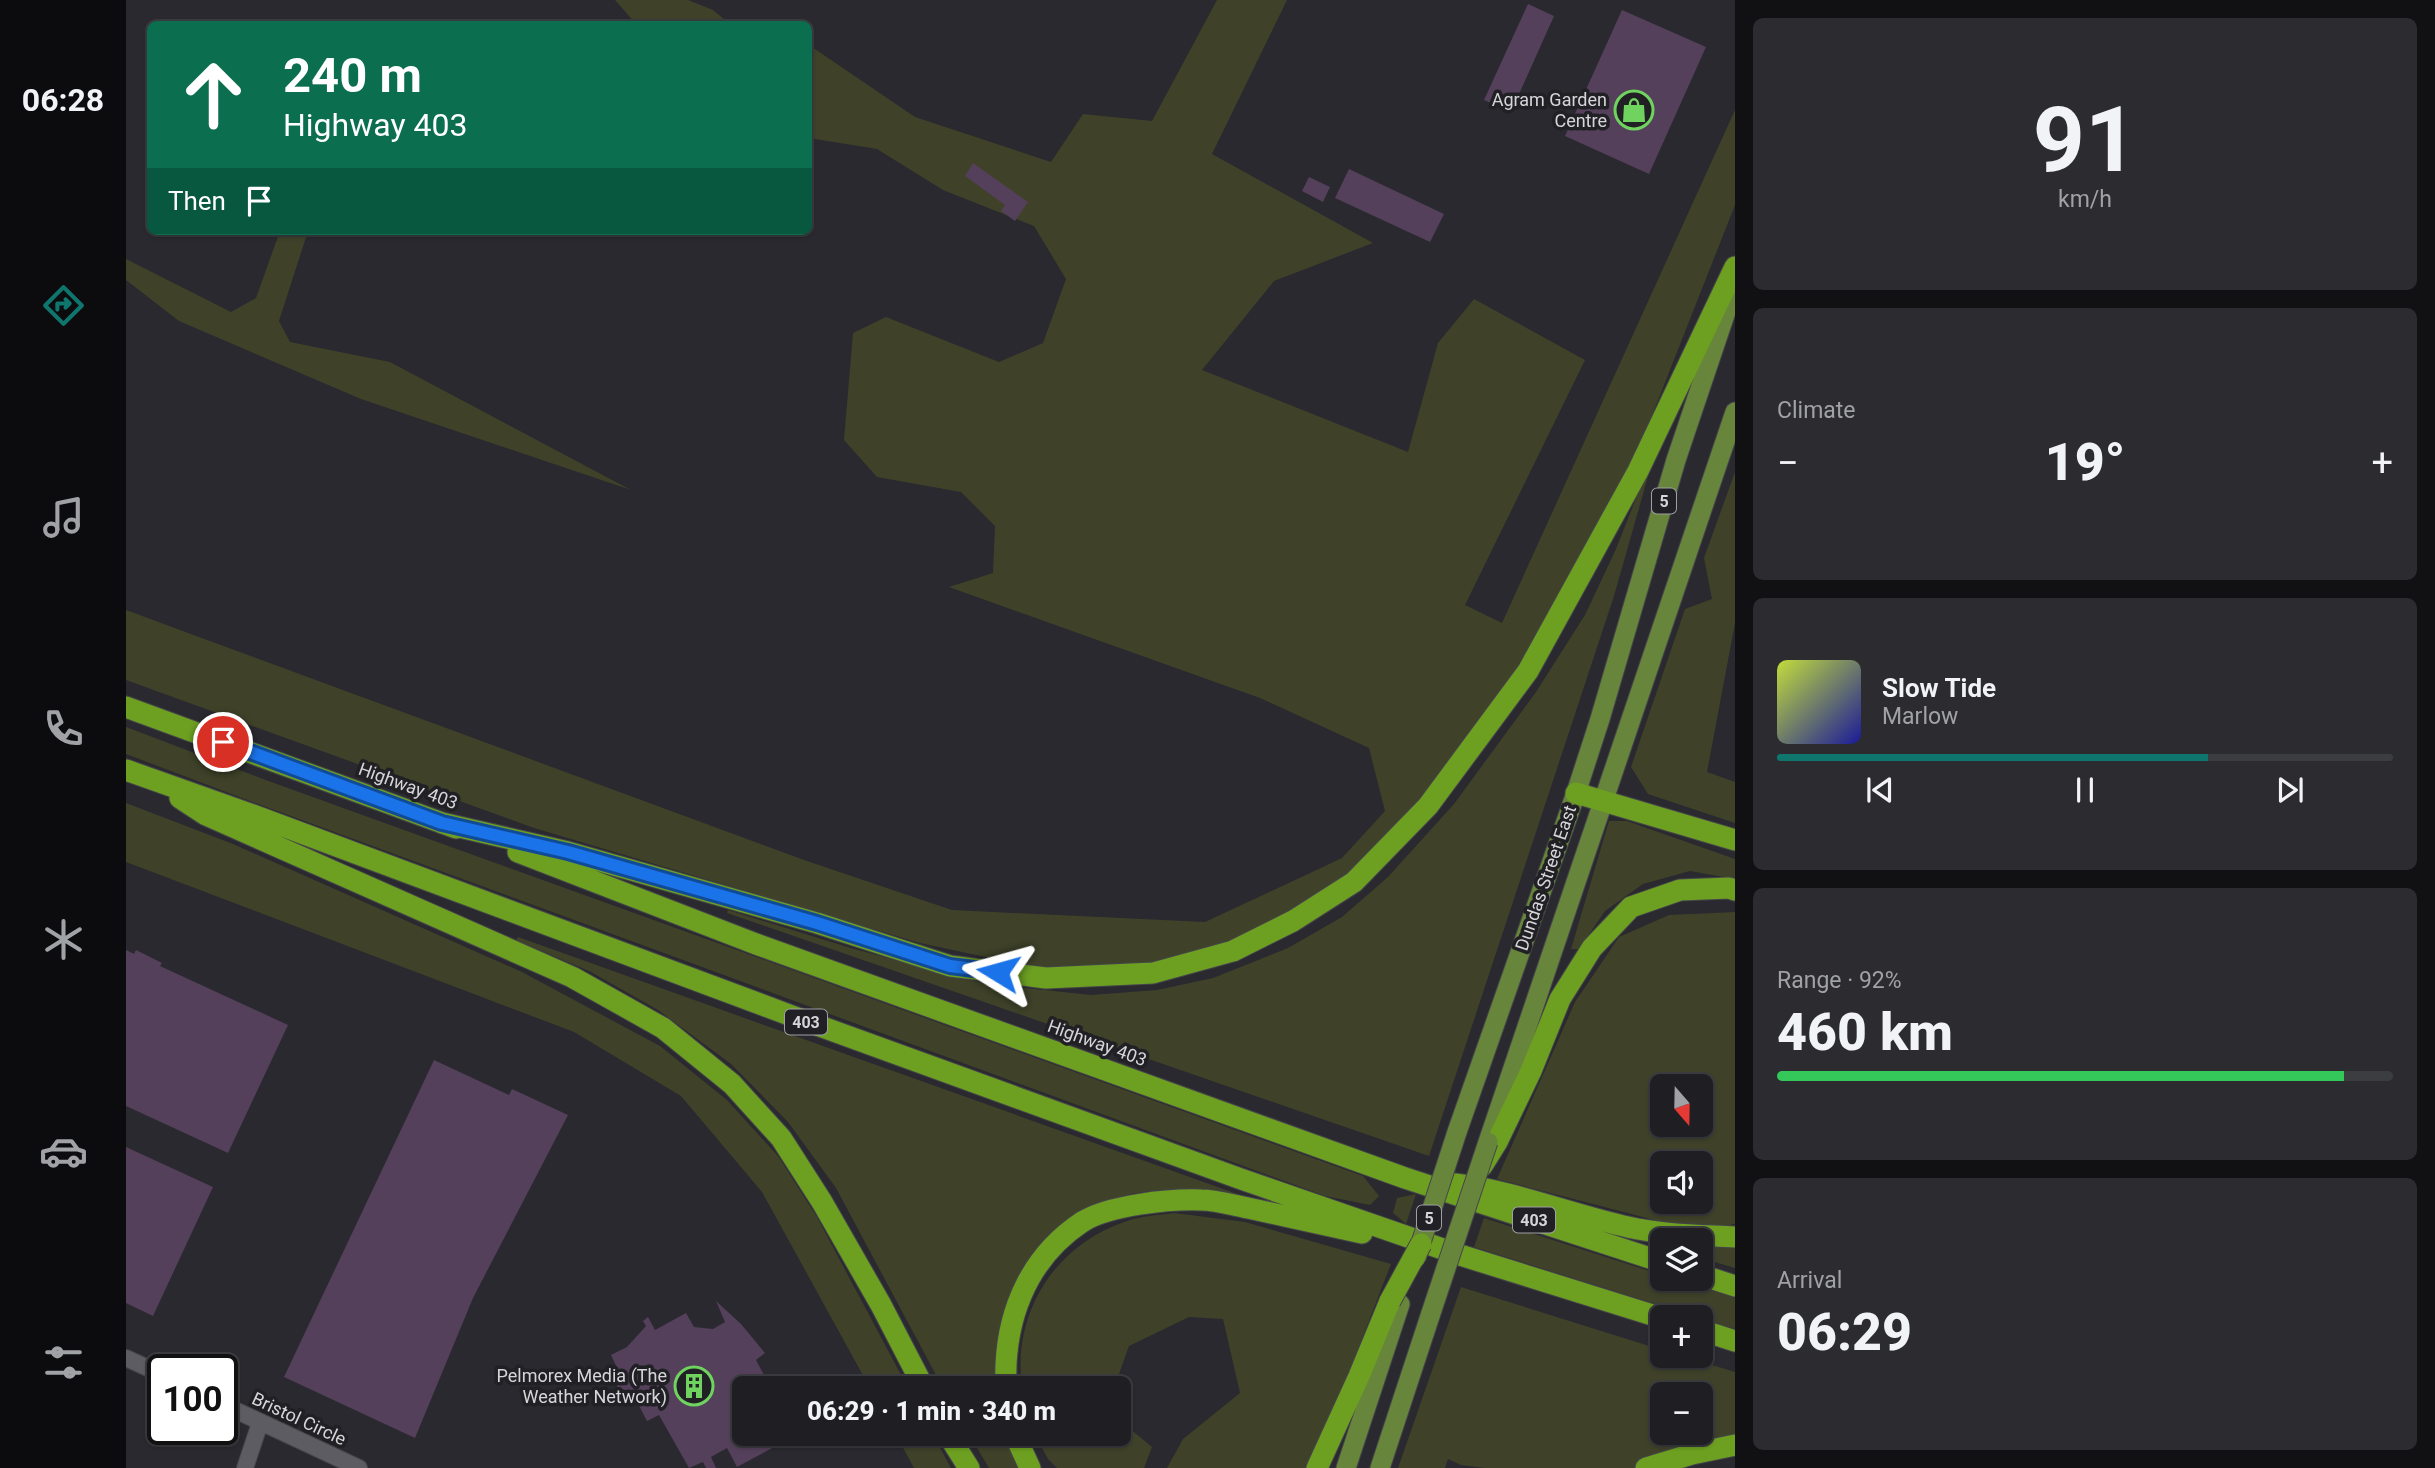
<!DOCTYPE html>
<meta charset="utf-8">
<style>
body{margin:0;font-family:Roboto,sans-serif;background:#2c2c30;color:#f1f3f6;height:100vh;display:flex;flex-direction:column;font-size:26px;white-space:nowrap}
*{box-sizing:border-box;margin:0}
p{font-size:23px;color:#a1a2a6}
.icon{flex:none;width:38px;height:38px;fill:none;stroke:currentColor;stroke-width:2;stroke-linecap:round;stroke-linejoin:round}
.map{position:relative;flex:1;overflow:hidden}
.panel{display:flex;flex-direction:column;gap:18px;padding:18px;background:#111113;width:700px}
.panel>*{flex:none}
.top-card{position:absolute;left:21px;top:21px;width:665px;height:214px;border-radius:10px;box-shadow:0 2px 5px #0004,0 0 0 2px #3c3d41;background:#0b6e4f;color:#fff;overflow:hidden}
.needle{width:46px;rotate:160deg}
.controls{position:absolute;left:1524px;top:1074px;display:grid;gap:14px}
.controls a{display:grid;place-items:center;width:63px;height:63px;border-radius:10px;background:#1f1f23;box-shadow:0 2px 5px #0004,0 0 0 2px #3c3d41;font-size:35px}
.speed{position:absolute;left:21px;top:1354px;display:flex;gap:14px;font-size:35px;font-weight:700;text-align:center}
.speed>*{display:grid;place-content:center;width:91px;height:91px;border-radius:50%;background:#1f1f23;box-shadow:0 2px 5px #0004,0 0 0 2px #3c3d41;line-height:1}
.speed .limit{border:4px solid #111;border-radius:10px;background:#fff;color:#111}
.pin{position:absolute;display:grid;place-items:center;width:60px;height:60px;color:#fff;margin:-30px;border:4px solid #fff;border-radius:50%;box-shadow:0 2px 7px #0007}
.me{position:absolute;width:77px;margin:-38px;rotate:278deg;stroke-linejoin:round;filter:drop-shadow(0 0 5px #0008)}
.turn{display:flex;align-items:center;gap:24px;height:147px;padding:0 21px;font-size:32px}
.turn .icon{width:91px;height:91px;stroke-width:2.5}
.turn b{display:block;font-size:49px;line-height:60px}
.then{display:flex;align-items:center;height:66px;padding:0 21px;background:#0003;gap:14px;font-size:26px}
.big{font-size:52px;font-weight:800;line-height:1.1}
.panel .widget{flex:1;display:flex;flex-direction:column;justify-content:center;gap:10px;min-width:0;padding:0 24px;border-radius:10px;background:#2c2c30}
.panel .dial{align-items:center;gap:0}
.dial b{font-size:91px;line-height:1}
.song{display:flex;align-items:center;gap:21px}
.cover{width:84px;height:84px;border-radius:10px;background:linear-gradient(135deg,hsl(70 70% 55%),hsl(240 70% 35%))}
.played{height:7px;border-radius:4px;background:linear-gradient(90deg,#0f766e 70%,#3c3d41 70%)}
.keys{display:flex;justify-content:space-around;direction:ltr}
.heat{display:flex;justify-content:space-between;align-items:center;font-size:38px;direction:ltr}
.charge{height:10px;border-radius:5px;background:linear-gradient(90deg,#34c759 92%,#3c3d41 0)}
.trip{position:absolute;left:606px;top:1376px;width:399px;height:70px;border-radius:10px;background:#1f1f23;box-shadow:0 2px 5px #0004,0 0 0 2px #3c3d41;font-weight:800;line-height:70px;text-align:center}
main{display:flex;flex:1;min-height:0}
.menu{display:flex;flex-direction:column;width:126px;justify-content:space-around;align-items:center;background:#0c0c0e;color:#a1a2a6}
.menu .icon{width:49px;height:49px}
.menu .selected{color:#0f766e}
.menu b{font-size:32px;color:#f1f3f6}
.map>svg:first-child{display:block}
.green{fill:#3f4229;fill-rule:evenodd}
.building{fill:#54405a}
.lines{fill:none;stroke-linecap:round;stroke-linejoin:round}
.minor-casing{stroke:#45454a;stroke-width:18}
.major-casing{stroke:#45454a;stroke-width:21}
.highway-casing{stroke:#45454a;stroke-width:23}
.minor{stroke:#5d5c63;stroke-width:16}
.major{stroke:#67853b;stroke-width:19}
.highway{stroke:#6da021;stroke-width:21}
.major-bridge-casing{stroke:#45454a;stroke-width:21;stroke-linecap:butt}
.highway-bridge-casing{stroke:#45454a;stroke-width:23;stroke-linecap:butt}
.major-bridge{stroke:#67853b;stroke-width:19}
.highway-bridge{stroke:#6da021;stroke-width:21}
.route-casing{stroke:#114b97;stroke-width:18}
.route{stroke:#1a73e8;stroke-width:12}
.labels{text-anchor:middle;stroke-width:7;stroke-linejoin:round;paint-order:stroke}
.shield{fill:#202025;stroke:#9f9fa4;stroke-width:2}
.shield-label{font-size:16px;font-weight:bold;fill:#d6d6da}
.poi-label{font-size:18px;fill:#d6d6da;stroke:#202025;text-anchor:end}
.street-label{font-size:18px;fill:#d6d6da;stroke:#202025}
</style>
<main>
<nav class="menu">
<b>06:28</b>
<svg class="icon selected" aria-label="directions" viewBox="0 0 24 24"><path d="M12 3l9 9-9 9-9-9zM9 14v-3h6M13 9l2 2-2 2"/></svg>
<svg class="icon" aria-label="music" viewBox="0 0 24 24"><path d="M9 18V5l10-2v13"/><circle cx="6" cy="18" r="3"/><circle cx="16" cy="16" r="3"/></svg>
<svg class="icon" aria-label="phone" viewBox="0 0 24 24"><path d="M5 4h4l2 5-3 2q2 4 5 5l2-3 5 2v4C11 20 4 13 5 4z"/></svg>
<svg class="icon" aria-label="climate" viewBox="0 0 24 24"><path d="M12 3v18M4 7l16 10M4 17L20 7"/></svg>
<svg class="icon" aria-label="car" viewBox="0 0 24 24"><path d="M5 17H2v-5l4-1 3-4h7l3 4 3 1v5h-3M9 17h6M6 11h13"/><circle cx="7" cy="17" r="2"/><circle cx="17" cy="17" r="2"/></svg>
<svg class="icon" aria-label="filters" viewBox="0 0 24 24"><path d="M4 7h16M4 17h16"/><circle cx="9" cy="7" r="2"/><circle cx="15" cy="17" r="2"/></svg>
</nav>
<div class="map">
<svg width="1609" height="1468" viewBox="0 0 1609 1468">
<rect width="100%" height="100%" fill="#29292f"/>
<path class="green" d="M489,0H562L587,10L604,24H510Z
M1091,0H1161L1086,154L1247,243L1148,281L1076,370L1282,452L1312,343L1348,299L1459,360L1339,605L1376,623L1609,110V205L1486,517L1442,601L1271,837L1154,929L1010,972L915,969L794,943L408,828L0,680V610L678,860L826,910L1079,922L1216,858L1259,811L1243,748L1134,698L823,587L867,573L869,526L835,492L751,477L718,440L727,333L760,317L873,362L917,343L940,279L908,226L817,190L751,149L683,138V45L789,117L925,162L957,114L1026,121Z
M154,231H182L153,321L164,342L264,362L505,490L235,399L53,321L0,280V259L105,312L130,298Z
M1609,472V623L1581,772L1609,782V823L1522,794L1505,767L1559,609L1586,599L1578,558Z
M1520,473H1523L1488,596L1303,1156L601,913L602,910L728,949L861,984L965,995L1031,990L1087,978L1162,948L1216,917L1262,877L1328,804L1410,692L1459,615L1490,549Z
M0,727L137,779L1237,1176L1253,1196L1244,1205L1199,1196L116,798L0,754Z
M0,803L107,844L396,972L534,1046L601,1100L652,1156L691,1217L782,1388H744L636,1192L555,1096L448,1032L0,862Z
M1483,821H1501L1609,859V879L1564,871L1517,884L1479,911L1453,949H1445Z
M1609,912V1224L1592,1227L1532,1221L1371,1179L1449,1002L1493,937L1543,915ZM1536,1087H1575V1125H1536ZM1536,1164H1575V1202H1536Z
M392,937L1131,1201C1089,1196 1039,1184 998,1196C990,1198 982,1203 974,1206C900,1239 866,1309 871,1388H817L710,1188L662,1122L605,1064L532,1010L463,971L390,940Z
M1290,1194L1280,1224L1267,1213L1271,1198Z
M1048,1213L1119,1222L1265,1264L1195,1444L1182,1468H1041L1057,1439L1114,1393L1097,1319L1063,1317L1003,1346L988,1388H896C886,1313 928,1245 1001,1221C1015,1216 1033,1215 1048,1213Z
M1358,1218L1536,1275V1279H1550L1609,1298V1329L1348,1247Z
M1609,1246V1268L1575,1258V1247Z
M1335,1287L1536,1350V1356H1557L1609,1372V1440L1510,1468H1359L1335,1465L1322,1459L1319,1468H1272ZM1536,1395H1575V1433H1536Z
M992,1419L1026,1447L1018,1468H931L922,1459L908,1433H992Z
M769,1433H806L825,1468H788Z
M842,1433H878L895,1468H863Z"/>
<path class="building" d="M1402,4L1428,16L1385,112L1358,100Z
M1496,10L1580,47L1523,174L1439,136Z
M847,163L902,202L889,221L875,211L879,205L839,176Z
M1223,169L1318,214L1304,242L1209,198Z
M1183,177L1204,187L1197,202L1176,191Z
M0,950L8,954L10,950L36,963L34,966L162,1025L102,1153L0,1106Z
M308,1060L383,1095L386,1089L442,1115L347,1298L289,1438L158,1377Z
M0,1147L87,1187L27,1316L0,1303Z
M590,1301L615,1324L639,1353L630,1360L645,1388H618V1433H674L611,1467L601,1448L585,1457L590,1468H580L577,1462L563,1468L533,1415L521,1421L510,1400L505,1401L504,1393L491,1392L492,1370L485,1355L501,1347L520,1326L517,1321L522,1317L529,1330L560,1313L568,1327L587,1329L599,1322Z"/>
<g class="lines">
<defs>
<path id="minor" d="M0,1358L37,1375
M96,1404L233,1468
M119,1468L134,1423"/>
<path id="major" d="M1331,1132L1450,793L1474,719L1550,460L1609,285
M1362,1142L1609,412
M1220,1468L1274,1304
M1254,1468L1305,1313"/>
<path id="highway" d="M0,707L330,828
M0,770L127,815L666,1016L1115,1179L1334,1255L1536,1318
M1450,793L1609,840
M54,798L80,815L446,977L537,1028L606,1084L655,1138L696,1202L755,1305L798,1388
M316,823L442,852L691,923L824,966L920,978L1027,973L1107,951L1167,921L1228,882L1302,806L1402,671L1512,471L1609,267
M392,852L630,944L1279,1178L1536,1262
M1356,1166L1371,1142L1405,1071L1434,999L1466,948L1505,907L1554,890L1603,888L1609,890
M1329,1184C1388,1191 1444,1214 1502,1227C1537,1235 1573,1235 1609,1237
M1575,1275L1609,1286
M1575,1330L1609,1341
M880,1388C877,1322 899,1260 956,1222C983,1205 1043,1199 1075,1200C1090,1200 1107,1205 1122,1208C1160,1216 1198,1225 1236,1233
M821,1433L843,1468
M888,1433L904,1468
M1191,1468L1233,1376L1264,1301
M1520,1468L1566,1454L1609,1445"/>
</defs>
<use href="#minor" class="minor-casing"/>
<use href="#major" class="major-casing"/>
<use href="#highway" class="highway-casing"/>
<use href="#minor" class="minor"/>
<use href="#major" class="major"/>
<use href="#highway" class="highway"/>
<defs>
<path id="major-bridge" d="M1290,1258L1331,1132
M1305,1313L1362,1142"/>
<path id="highway-bridge" d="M1264,1301L1295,1244"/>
</defs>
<use href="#major-bridge" class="major-bridge-casing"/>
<use href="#highway-bridge" class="highway-bridge-casing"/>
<use href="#major-bridge" class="major-bridge"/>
<use href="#highway-bridge" class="highway-bridge"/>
</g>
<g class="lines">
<defs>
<path id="route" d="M97,742L316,823L442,852L691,923L824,966L872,972"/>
</defs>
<use href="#route" class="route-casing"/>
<use href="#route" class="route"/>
</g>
<defs>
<symbol id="shop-ring" viewBox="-11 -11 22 22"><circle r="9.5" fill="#202025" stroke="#70d35f" stroke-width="1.5"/><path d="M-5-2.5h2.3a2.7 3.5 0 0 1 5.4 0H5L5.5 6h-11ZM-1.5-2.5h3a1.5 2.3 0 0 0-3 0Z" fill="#70d35f"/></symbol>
<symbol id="building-ring" viewBox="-11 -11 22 22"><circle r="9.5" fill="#202025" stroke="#70d35f" stroke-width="1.5"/><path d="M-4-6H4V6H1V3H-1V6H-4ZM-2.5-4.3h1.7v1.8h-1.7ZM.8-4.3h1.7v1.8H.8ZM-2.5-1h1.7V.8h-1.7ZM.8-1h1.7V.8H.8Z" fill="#70d35f"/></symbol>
</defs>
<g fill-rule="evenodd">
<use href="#shop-ring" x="1486" y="88" width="44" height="44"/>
<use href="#building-ring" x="546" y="1364" width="44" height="44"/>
</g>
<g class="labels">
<g class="shield">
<rect x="1526" y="488.5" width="24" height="25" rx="5"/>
<rect x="659" y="1009.5" width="42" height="25" rx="5"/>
<rect x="1291" y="1205.5" width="24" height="25" rx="5"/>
<rect x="1387" y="1207.5" width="42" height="25" rx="5"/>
</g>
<g class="shield-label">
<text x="1538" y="507">5</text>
<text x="680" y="1028">403</text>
<text x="1303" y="1224">5</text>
<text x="1408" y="1226">403</text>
</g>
<g class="poi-label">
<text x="1481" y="106">Agram Garden<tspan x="1481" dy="21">Centre</tspan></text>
<text x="541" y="1382">Pelmorex Media (The<tspan x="541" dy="21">Weather Network)</tspan></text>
</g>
<g class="street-label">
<text transform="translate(282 786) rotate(20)" y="6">Highway 403</text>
<text transform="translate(1420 878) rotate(-71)" y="6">Dundas Street East</text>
<text transform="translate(971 1043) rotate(20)" y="6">Highway 403</text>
<text transform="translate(173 1419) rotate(25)" y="6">Bristol Circle</text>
</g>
</g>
</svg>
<div class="controls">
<a><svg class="needle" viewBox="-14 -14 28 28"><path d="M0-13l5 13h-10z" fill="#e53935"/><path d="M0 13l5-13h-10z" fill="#a1a2a6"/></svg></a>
<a><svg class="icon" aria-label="sound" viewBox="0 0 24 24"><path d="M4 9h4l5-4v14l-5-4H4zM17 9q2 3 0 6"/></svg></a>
<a><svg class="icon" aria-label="layers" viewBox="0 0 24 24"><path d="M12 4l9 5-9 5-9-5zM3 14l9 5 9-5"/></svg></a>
<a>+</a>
<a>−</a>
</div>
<div class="speed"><div class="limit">100</div></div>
<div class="pin" style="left:97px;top:742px;background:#d93025"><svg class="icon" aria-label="arrive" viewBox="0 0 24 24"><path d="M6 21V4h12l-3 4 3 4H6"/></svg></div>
<svg class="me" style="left:872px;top:972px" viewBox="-20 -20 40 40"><path d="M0-17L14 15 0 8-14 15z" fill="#1a73e8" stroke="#fff" stroke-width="4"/></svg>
<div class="trip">06:29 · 1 min · 340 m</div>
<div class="top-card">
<div class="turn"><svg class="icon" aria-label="ahead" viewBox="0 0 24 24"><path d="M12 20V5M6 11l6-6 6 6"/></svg><div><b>240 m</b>Highway 403</div></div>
<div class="then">Then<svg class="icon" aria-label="arrive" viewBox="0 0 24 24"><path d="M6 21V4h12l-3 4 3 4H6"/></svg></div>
</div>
</div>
<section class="panel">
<div class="widget dial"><b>91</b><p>km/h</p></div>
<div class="widget"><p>Climate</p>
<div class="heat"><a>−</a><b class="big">19°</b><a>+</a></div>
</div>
<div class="widget">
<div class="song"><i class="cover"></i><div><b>Slow Tide</b><p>Marlow</p></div></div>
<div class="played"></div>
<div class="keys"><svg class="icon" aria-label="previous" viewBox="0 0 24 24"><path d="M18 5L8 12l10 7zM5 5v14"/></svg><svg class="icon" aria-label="pause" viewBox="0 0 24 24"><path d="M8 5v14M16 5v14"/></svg><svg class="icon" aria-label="next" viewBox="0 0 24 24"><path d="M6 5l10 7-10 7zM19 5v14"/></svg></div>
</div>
<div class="widget"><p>Range · 92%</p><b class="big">460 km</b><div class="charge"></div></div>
<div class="widget"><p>Arrival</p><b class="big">06:29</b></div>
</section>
</main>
